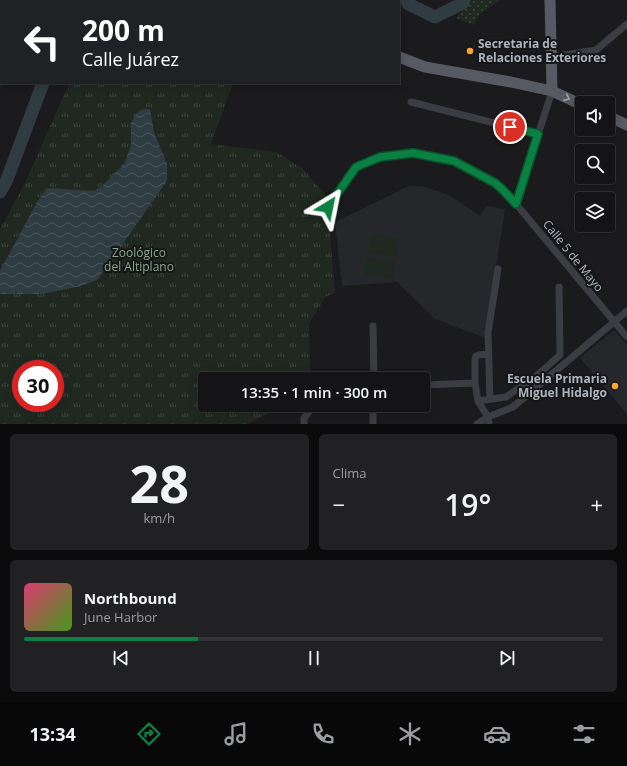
<!DOCTYPE html>
<html lang="es">
<meta charset="utf-8">
<style>
body{margin:0;font-family:"Open Sans",sans-serif;background:#212123;color:#f1f3f6;height:100vh;display:flex;flex-direction:column;font-size:15px;white-space:nowrap}
*{box-sizing:border-box;margin:0}
p{font-size:13px;color:#9d9ea1}
.icon{flex:none;width:22px;height:22px;fill:none;stroke:currentColor;stroke-width:2;stroke-linecap:round;stroke-linejoin:round}
.map{position:relative;height:424px;overflow:hidden}
.panel{display:flex;flex-direction:column;gap:10px;padding:10px;background:#0b0b0c;flex:1}
.panel>*{flex:none}
.top-card{position:absolute;left:0px;top:0px;width:400px;height:84px;box-shadow:0 2px 10px #0003,0 0 0 1px #333335;background:#202124;color:#fff;overflow:hidden}
.buttons{position:absolute;left:575px;top:96px;display:grid;gap:8px}
.buttons a{display:grid;place-items:center;width:40px;height:40px;border-radius:4px;background:#141416;box-shadow:0 2px 10px #0003,0 0 0 1px #333335;font-size:20px}
.speed{position:absolute;left:12px;top:360px;display:flex;gap:8px;font-size:20px;font-weight:700;text-align:center}
.speed>*{display:grid;place-content:center;width:52px;height:52px;border-radius:50%;background:#141416;box-shadow:0 2px 10px #0003,0 0 0 1px #333335;line-height:1}
.speed .limit{border:6px solid #d22;background:#fff;color:#111}
.pin{position:absolute;display:grid;place-items:center;width:34px;height:34px;color:#fff;margin:-17px;border:2px solid #fff;border-radius:50%;box-shadow:0 1px 4px #0007}
.me{position:absolute;width:44px;margin:-22px;rotate:35deg;stroke-linejoin:round;filter:drop-shadow(0 0 3px #0008)}
.turn{display:flex;align-items:center;gap:14px;height:84px;padding:0 16px;font-size:18px}
.turn .icon{width:52px;height:52px;stroke-width:2.5}
.turn b{display:block;font-size:28px;line-height:34px}
.big{font-size:30px;font-weight:600;line-height:1.1}
.panel .widget{flex:1;display:flex;flex-direction:column;justify-content:center;gap:6px;min-width:0;padding:0 14px;border-radius:6px;background:#212123}
.panel .dial{align-items:center;gap:0}
.dial b{font-size:52px;line-height:1}
.song{display:flex;align-items:center;gap:12px}
.cover{width:48px;height:48px;border-radius:6px;background:linear-gradient(135deg,hsl(340 70% 55%),hsl(100 70% 35%))}
.played{height:4px;border-radius:2px;background:linear-gradient(90deg,#0b8043 30%,#333335 30%)}
.keys{display:flex;justify-content:space-around;direction:ltr}
.heat{display:flex;justify-content:space-between;align-items:center;font-size:22px;direction:ltr}
.panel .tiles{flex:1;display:grid;gap:10px;grid-template-columns:1fr 1fr}
.widget:last-child{grid-column:span 2}
.trip{position:absolute;left:198px;top:372px;width:232px;height:40px;border-radius:4px;background:#141416;box-shadow:0 2px 10px #0003,0 0 0 1px #333335;font-weight:600;line-height:40px;text-align:center}
.tabs{display:flex;height:64px;justify-content:space-around;align-items:center;background:#080809;color:#9d9ea1}
.tabs .icon{width:28px;height:28px}
.tabs .on{color:#0b8043}
.tabs b{font-size:18px;color:#f1f3f6}
.map>svg:first-child{display:block}
.built{fill:#26272a}
.grass{fill:#202920}
.park{fill:url(#park-tufts);fill-rule:evenodd}
.garden{fill:url(#garden-dots)}
.water{fill:url(#water-waves)}
.lines{fill:none;stroke-linecap:round;stroke-linejoin:round}
.river{stroke:#2f3c42;stroke-width:13}
.street{stroke:#3b3d42;stroke-width:7}
.primary{stroke:#575a62;stroke-width:11}
.oneway{stroke:#9ca1ab}
.route-casing{stroke:#07532c;stroke-width:10}
.route{stroke:#0b8043;stroke-width:7}
.poi-dot{fill:#fba634;stroke:#151618;stroke-width:1.5}
.labels{text-anchor:middle;stroke-width:4;stroke-linejoin:round;paint-order:stroke}
.poi-label{font-size:12px;font-weight:bold;fill:#adb3bd;stroke:#151618;text-anchor:start}
.park-label{font-size:12px;fill:#84a983;stroke:#151618}
.street-label{font-size:12px;fill:#adb3bd;stroke:#151618}
</style>
<div class="map">
<svg width="627" height="424" viewBox="0 0 627 424">
<defs>
<pattern id="park-tufts" width="24" height="20" patternUnits="userSpaceOnUse"><rect width="24" height="20" fill="#202920"/><path d="M3 7l-1-3M5 7V3M7 7l1-3M15 17l-1-3M17 17v-4M19 17l1-3" fill="none" stroke="#3e463e"/></pattern>
<pattern id="garden-dots" width="8" height="8" patternUnits="userSpaceOnUse"><rect width="8" height="8" fill="#202920"/><path d="M2 2h.1M6 6h.1" fill="none" stroke="#3e463e" stroke-width="1.8" stroke-linecap="round"/></pattern>
<pattern id="water-waves" width="16" height="10" patternUnits="userSpaceOnUse"><rect width="16" height="10" fill="#2f3c42"/><path d="M0 5q4-4 8 0t8 0" fill="none" stroke="#4a565b"/></pattern>
</defs>
<rect width="100%" height="100%" fill="#1b1b1d"/>
<path class="built" d="M409,186L425,187L449,195L480,216L486,206L505,209L486,333L483,337L435,319L397,282L342,286L335,222Z
M614,330L627,345V414L580,358Z"/>
<path class="grass" d="M371,234L400,238L397,256L368,252Z
M366,257L395,262L393,279L364,274Z"/>
<path class="park" d="M70,83H233L211,144L276,152L303,169L327,197L335,293L325,297L309,324L310,374L308,379H205V405H286L247,424H0V229L25,183L62,99ZM21,369H55V403H21Z"/>
<path class="garden" d="M468,0H500L479,15L473,25L456,18L467,5Z"/>
<path class="water" d="M150,109L154,132L167,164V181L122,245L97,280L81,286L42,294H0V271L36,204L47,188L94,191L101,187L124,164L131,145V130L130,125L135,115L141,110Z"/>
<g class="lines">
<path class="river" d="M56,0V1
M295,0L300,1
M407,0L408,4L435,17L463,3L464,0
M96,1L97,0
M0,192L6,182L43,83"/>
<path class="street" d="M8,0V1
M551,57L596,50L627,24
M0,69L1,70
M0,82L1,79
M411,102L538,134
M516,204L552,91
M328,207L356,167L381,157L413,153L454,161L495,183L502,189L516,204L627,337
M373,326L374,379
M488,354L479,355L476,356L475,359V383L478,401L488,417L489,424
M423,385L475,383
M490,399L488,333L498,269
M478,401L506,397L534,378L560,355L559,287
M304,424V418L314,405
M373,424V405
M477,424L488,417L513,407L627,311"/>
<path class="primary" d="M318,0L319,1
M550,0L552,91
M399,57L425,67L511,82L552,91L582,105
M608,116L627,125"/>
</g>
<defs><path id="oneway-chevron" d="M-2-3.5L2.5 0L-2 3.5" fill="none" stroke-width="1.6" stroke-linecap="round" stroke-linejoin="round"/></defs>
<use class="oneway" href="#oneway-chevron" transform="translate(567 98) rotate(24)"/>
<g class="lines">
<defs>
<path id="route" d="M328,207L356,167L380,157L413,153L454,161L495,183L502,189L516,204L538,134L510,127"/>
</defs>
<use href="#route" class="route-casing"/>
<use href="#route" class="route"/>
</g>
<g class="poi-dot">
<circle cx="470" cy="51" r="4"/>
<circle cx="615" cy="386" r="4"/>
</g>
<g class="labels">
<g class="poi-label">
<text x="478" y="48">Secretaria de<tspan x="478" dy="14">Relaciones Exteriores</tspan></text>
<text x="607" y="383" text-anchor="end">Escuela Primaria<tspan x="607" dy="14">Miguel Hidalgo</tspan></text>
</g>
<g class="park-label">
<text x="139" y="257">Zoológico<tspan x="139" dy="14">del Altiplano</tspan></text>
</g>
<g class="street-label">
<text transform="translate(573 256) rotate(51)" y="4">Calle 5 de Mayo</text>
</g>
</g>
</svg>
<div class="buttons">
<a><svg class="icon" aria-label="sound" viewBox="0 0 24 24"><path d="M4 9h4l5-4v14l-5-4H4zM17 9q2 3 0 6"/></svg></a>
<a><svg class="icon" aria-label="search" viewBox="0 0 24 24"><circle cx="10" cy="10" r="6"/><path d="M15 15l6 6"/></svg></a>
<a><svg class="icon" aria-label="layers" viewBox="0 0 24 24"><path d="M12 4l9 5-9 5-9-5zM3 14l9 5 9-5"/></svg></a>
</div>
<div class="speed"><div class="limit">30</div></div>
<div class="pin" style="left:510px;top:127px;background:#d93025"><svg class="icon" aria-label="arrive" viewBox="0 0 24 24"><path d="M6 21V4h12l-3 4 3 4H6"/></svg></div>
<svg class="me" style="left:328px;top:207px" viewBox="-20 -20 40 40"><path d="M0-17L14 15 0 8-14 15z" fill="#0b8043" stroke="#fff" stroke-width="4"/></svg>
<div class="trip">13:35 · 1 min · 300 m</div>
<div class="top-card">
<div class="turn"><svg class="icon" aria-label="left" viewBox="0 0 24 24"><path d="M17 20v-9H6M10 6l-5 5 5 5"/></svg><div><b>200 m</b>Calle Juárez</div></div>
</div>
</div>
<section class="panel">
<div class="tiles">
<div class="widget dial"><b>28</b><p>km/h</p></div>
<div class="widget"><p>Clima</p>
<div class="heat"><a>−</a><b class="big">19°</b><a>+</a></div>
</div>
<div class="widget">
<div class="song"><i class="cover"></i><div><b>Northbound</b><p>June Harbor</p></div></div>
<div class="played"></div>
<div class="keys"><svg class="icon" aria-label="previous" viewBox="0 0 24 24"><path d="M18 5L8 12l10 7zM5 5v14"/></svg><svg class="icon" aria-label="pause" viewBox="0 0 24 24"><path d="M8 5v14M16 5v14"/></svg><svg class="icon" aria-label="next" viewBox="0 0 24 24"><path d="M6 5l10 7-10 7zM19 5v14"/></svg></div>
</div>
</div>
</section>
<nav class="tabs">
<b>13:34</b>
<svg class="icon on" aria-label="directions" viewBox="0 0 24 24"><path d="M12 3l9 9-9 9-9-9zM9 14v-3h6M13 9l2 2-2 2"/></svg>
<svg class="icon" aria-label="music" viewBox="0 0 24 24"><path d="M9 18V5l10-2v13"/><circle cx="6" cy="18" r="3"/><circle cx="16" cy="16" r="3"/></svg>
<svg class="icon" aria-label="phone" viewBox="0 0 24 24"><path d="M5 4h4l2 5-3 2q2 4 5 5l2-3 5 2v4C11 20 4 13 5 4z"/></svg>
<svg class="icon" aria-label="climate" viewBox="0 0 24 24"><path d="M12 3v18M4 7l16 10M4 17L20 7"/></svg>
<svg class="icon" aria-label="car" viewBox="0 0 24 24"><path d="M5 17H2v-5l4-1 3-4h7l3 4 3 1v5h-3M9 17h6M6 11h13"/><circle cx="7" cy="17" r="2"/><circle cx="17" cy="17" r="2"/></svg>
<svg class="icon" aria-label="filters" viewBox="0 0 24 24"><path d="M4 7h16M4 17h16"/><circle cx="9" cy="7" r="2"/><circle cx="15" cy="17" r="2"/></svg>
</nav>
